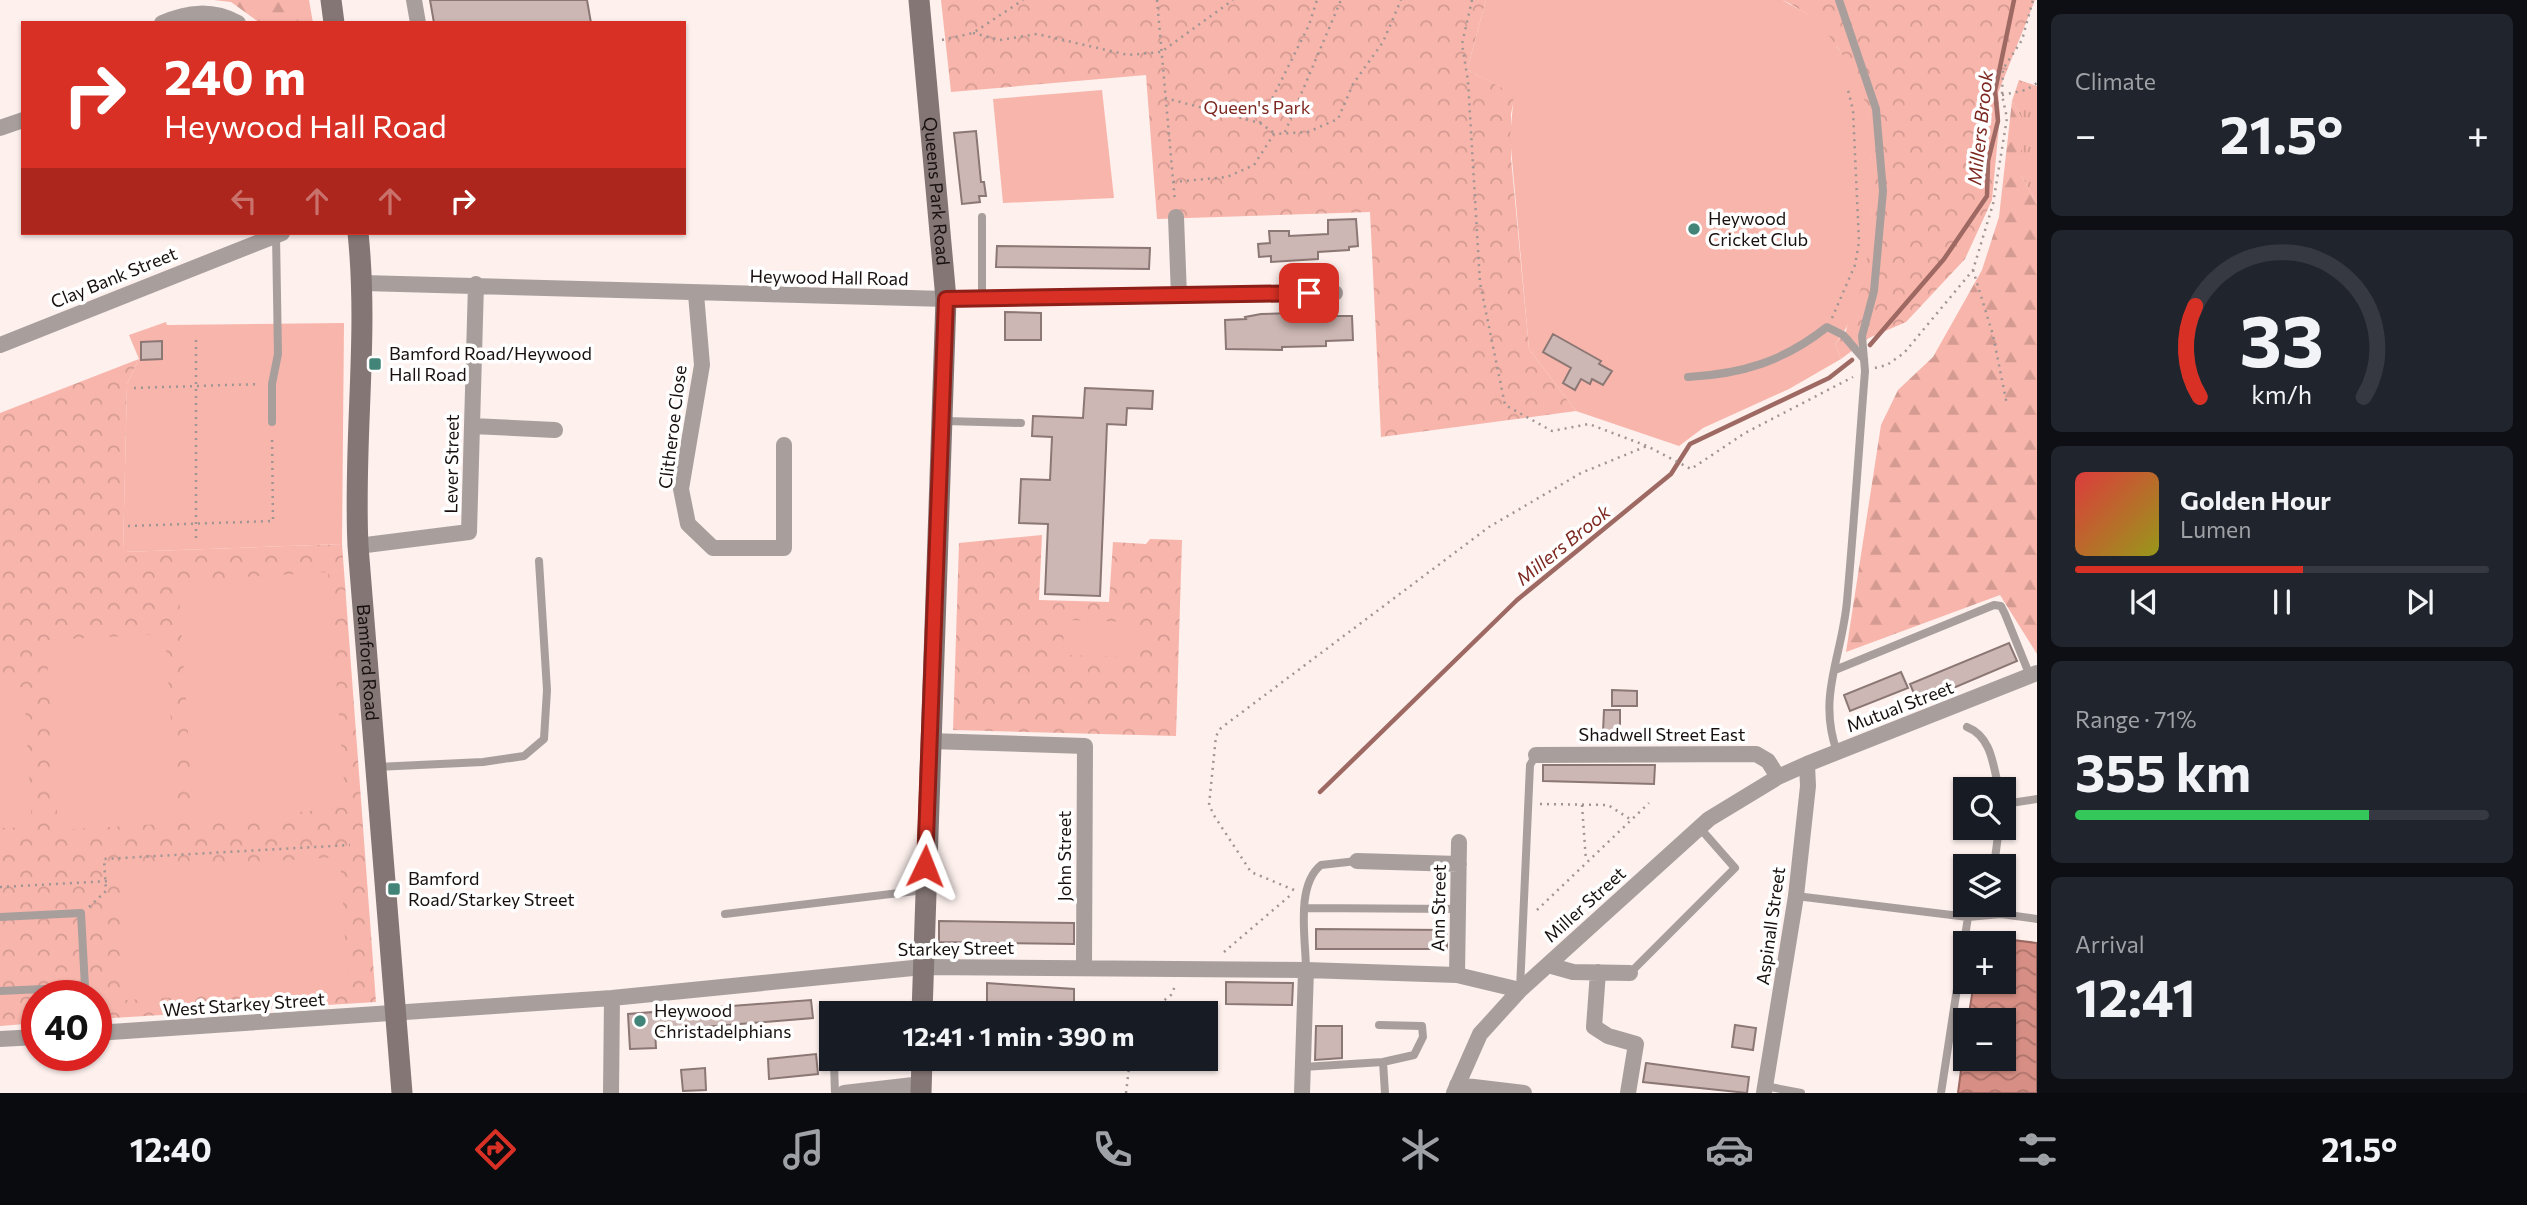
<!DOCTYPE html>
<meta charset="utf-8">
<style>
body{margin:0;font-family:Commissioner,sans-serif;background:#20242c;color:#f1f3f6;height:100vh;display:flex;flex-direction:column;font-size:26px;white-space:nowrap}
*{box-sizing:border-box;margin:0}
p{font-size:23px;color:#9ea1a6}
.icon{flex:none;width:38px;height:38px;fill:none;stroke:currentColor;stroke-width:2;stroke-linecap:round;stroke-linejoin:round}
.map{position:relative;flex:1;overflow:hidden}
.panel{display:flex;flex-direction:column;gap:14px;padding:14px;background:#0d0f14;width:490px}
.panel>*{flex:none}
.top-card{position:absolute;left:21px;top:21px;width:665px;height:214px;border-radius:0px;box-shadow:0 2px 5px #0004;background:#d93025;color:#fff;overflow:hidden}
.buttons{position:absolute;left:1953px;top:777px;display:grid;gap:14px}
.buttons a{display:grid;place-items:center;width:63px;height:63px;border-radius:0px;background:#171b24;box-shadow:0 2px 5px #0004;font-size:35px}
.speed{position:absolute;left:21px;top:980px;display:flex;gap:14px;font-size:35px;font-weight:700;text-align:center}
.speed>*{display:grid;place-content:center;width:91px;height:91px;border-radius:50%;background:#171b24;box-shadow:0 2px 5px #0004;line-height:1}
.speed .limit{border:10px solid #d22;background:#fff;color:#111}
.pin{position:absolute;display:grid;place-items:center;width:60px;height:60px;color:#fff;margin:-30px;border-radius:14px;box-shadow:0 4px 10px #0006}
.me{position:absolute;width:77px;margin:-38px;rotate:2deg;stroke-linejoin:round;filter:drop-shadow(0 0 5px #0008)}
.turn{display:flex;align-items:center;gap:24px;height:147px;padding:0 28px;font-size:32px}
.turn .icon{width:91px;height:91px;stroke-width:2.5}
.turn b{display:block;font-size:49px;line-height:60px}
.lanes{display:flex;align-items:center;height:66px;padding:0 28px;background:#0003;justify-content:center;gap:35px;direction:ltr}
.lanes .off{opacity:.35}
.big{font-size:52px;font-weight:700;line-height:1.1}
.panel .tile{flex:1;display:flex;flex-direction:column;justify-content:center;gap:10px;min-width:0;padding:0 24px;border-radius:10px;background:#20242c}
.panel .dial{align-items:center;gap:0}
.dial svg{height:182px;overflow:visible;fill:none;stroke:#363941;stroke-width:7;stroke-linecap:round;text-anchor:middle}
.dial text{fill:#f1f3f6;stroke:none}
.song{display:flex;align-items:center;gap:21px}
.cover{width:84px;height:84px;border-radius:10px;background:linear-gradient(135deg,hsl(0 70% 55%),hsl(60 70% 35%))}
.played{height:7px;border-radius:4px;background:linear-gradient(90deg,#d93025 55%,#363941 55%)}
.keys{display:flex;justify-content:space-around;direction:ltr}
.heat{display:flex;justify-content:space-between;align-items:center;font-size:38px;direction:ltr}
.charge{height:10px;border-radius:5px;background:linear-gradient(90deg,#34c759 71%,#363941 0)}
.trip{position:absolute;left:819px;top:1001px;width:399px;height:70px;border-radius:0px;background:#171b24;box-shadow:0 2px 5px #0004;font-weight:700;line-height:70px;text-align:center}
.tabs{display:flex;height:112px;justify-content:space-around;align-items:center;background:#090b0e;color:#9ea1a6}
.tabs .icon{width:49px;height:49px}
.tabs .on{color:#d93025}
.tabs b{font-size:32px;color:#f1f3f6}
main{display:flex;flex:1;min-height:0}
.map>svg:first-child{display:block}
.grass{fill:url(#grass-tufts)}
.forest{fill:url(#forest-firs)}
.park{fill:url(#park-crowns)}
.garden{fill:#f8b5ab}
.water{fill:url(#water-waves);stroke:#9d6962;stroke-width:2}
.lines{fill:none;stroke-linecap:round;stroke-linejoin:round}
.stream{stroke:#9d6962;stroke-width:4.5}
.building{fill:#cdb7b4;stroke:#8b7774;stroke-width:2}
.path{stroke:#9f9593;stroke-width:2.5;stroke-dasharray:2 5;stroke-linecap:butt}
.lane{stroke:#a89f9d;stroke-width:8}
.street{stroke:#a89f9d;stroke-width:16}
.secondary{stroke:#847674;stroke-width:21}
.route-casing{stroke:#8d1f18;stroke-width:18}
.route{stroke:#d93025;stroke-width:12}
.poi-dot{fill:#428578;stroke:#fff;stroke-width:2.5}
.labels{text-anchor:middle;stroke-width:7;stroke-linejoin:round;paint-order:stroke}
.park-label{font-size:18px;fill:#7d2820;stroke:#fff}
.street-label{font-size:18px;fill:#17100f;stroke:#fff}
.poi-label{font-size:18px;fill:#17100f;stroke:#fff;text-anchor:start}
.water-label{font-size:19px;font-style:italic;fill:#7d2820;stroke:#fff}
</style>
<main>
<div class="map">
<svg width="2037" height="1093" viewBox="0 0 2037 1093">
<defs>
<pattern id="grass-tufts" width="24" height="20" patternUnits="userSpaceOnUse" patternTransform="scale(1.75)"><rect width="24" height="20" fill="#f8b5ab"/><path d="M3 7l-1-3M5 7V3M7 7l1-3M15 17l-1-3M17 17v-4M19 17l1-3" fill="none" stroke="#d49b92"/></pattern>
<pattern id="forest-firs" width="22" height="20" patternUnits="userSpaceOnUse" patternTransform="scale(1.75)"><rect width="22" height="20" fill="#f8b5ab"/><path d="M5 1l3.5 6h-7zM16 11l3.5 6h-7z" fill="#d49b92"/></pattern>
<pattern id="park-crowns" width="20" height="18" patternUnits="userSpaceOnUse" patternTransform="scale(1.75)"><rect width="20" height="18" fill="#f8b5ab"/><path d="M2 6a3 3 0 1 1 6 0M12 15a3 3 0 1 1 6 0" fill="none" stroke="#d49b92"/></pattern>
<pattern id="water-waves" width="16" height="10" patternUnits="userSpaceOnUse" patternTransform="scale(1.75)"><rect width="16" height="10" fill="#d78f85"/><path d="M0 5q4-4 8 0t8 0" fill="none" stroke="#ad736b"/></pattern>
</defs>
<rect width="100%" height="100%" fill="#fdf0ed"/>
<path class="grass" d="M2019,80L2037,86V204L2021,175V117L2012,101Z"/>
<path class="forest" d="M214,0H309L313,23H260L231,2Z
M2012,101L2021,117V175L2037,204V654L2000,595L1846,652L1881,425L1898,390L1933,357L1982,270L1999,217Z"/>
<path class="park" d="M941,0H1486L1467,70L1515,94L1511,114V158L1529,349L1576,411L1381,437L1370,212L1157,219L1146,75L951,92Z
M1783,0H2035L1998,93L2000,115L1992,200L1965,259L1906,322L1869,338L1841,359L1835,344L1846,331L1871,221L1872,164L1867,114L1855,78L1838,48L1806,13Z
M139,359L127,384L123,552L342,544L376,1002L96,1019V996H37V1023L0,1026V413Z
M1042,535L1039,600L1109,602L1113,542L1146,544L1150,539L1182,540L1176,736L953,730L959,543Z"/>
<path class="garden" d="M1486,0H1783C1789,5 1798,8 1806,13C1828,29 1844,58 1858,78C1862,83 1862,94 1864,99C1879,158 1877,297 1835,344L1841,359L1789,389L1703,428L1679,446L1576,411L1529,349L1510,137L1514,94L1467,70Z
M1102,90L1114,198L1003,203L993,99Z
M166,322L167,325L344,323L342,544L123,552L127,384L139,359L129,335Z
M328,572L346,807L194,824L178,581Z
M1064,620L1136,622L1135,657L1063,655Z
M165,634L178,823L58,830L46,640Z
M24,687L32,827L0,828V688Z
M340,857L348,987L126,1000L119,870Z"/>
<path class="water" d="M1980,936L2037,943V1093H1958L1965,1040V1059H2004V1020H1968L1974,982H2004V943H1979Z"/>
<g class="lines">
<path class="stream" d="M1870,345L1944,259L1987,196L1988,161L1998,121L1995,91L2014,0
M1320,792L1517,600L1671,474L1690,444L1829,378L1852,360"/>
</g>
<path class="building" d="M430,0H587L591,23H434Z
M976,131L981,182H984L986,196H979L980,202L962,204L954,133Z
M1356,219L1358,246L1349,247V250L1318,252V259L1271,262V256L1259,257L1258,244L1270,243L1269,231H1289V236L1328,234V220Z
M997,246L1150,248L1149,269L996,267Z
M1005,312L1041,313V340H1005Z
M1325,312V316H1352L1353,340L1326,341V346L1282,347V350L1226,349L1225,320L1246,319L1245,317L1261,314Z
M1553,334L1601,361L1599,364L1612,371L1603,385L1592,379L1590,384L1581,379L1575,390L1563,383L1571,368L1543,352Z
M162,341V359L141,360V342Z
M1085,388L1153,391L1152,409L1127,408L1126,425L1107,424L1100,596L1045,594L1048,524L1019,523L1021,479L1050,480L1052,437L1032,436L1033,416L1083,418Z
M2009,643L2017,661L1918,703L1910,684Z
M1901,672L1908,688L1850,711L1844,695Z
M1612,690L1637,691V706H1612Z
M1604,710H1620V732H1603Z
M1543,765H1655L1654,784L1543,781Z
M939,921L1074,923V944L939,942Z
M1316,929L1447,930V949H1316Z
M1226,982L1293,983L1292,1005L1226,1004Z
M987,983L1074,989V1006L987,1004Z
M811,1000L813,1018L655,1031L656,1048L630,1049L628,1014Z
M1735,1025L1756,1028L1753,1050L1732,1047Z
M1316,1026H1342V1058L1315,1060Z
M816,1054L818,1074L769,1079L768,1059Z
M1646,1063L1749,1077L1747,1093L1643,1082Z
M705,1068L706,1090L683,1091L681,1070Z"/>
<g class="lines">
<path class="path" d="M1157,0L1175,202
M1472,0L1462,44L1468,81L1480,283L1505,405L1552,431L1589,424L1647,446L1691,469L1745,433L1853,377
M973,33L1000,40L1037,34L1128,55L1161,52L1233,0
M942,40L973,33L1023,0
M2002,95L2026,90L2037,83
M1165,98L1260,123L1309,25L1317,0
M1260,123L1274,133
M1285,132L1341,0
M1173,182L1227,177L1254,165L1274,134L1308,132L1338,119L1353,84L1383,42L1401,0
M1973,270L1993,335L2007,405
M1832,318L1855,265L1859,242L1853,110L1848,90
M1875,368L1887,365L1904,353L1973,270L1993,204L2007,118L2002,95L2003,69L2022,40L2033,0
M134,388L260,384
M128,526L273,521L272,435
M196,538V338
M1540,804L1608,805L1630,819
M1582,805L1586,861
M0,887L111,881
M1294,890L1251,872L1215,817L1209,805L1216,736L1221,728L1489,527L1581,473L1647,446
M89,907L106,891L104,859L350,845
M1537,910L1649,803
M1224,952L1293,893
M1148,1013L1171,995L1176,984
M1126,1093L1130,1059"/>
<path class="lane" d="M982,299V217
M1688,377C1743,374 1784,361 1827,327L1843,335L1864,359
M945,421L1021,423
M272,422V384L278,354L276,235
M1835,670L1994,605L2001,606L2005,614L2030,676
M1967,727C1992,737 1993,766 1999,789
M1837,752C1817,696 1842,657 1847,601C1854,524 1859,447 1865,371L1862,336L1874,291L1883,191L1876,109L1839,0
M376,767L483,762L524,756L544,739L547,690L539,561
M2004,804L2037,799
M1994,866L1999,828
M1796,896L1968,917L2001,914L2037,919
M1306,908L1458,909
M725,914L924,890
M0,917L81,913L85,987L0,991
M1306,970C1306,940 1295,886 1321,865L1357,861
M1630,973L1735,868L1699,827
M1520,989L1530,765L1536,755
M1383,1062L1385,1093
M1303,1067L1383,1062L1414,1055L1423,1037L1422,1026L1379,1025
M1765,1086L1801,1093
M835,1093L834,1063L855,1059
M1941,1093L1968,917L1978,905"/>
<path class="street" d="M414,0L418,23
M162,23C188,12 212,9 238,23
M0,128L23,120
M1176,217L1179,296
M363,283L946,299L1335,293
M696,294L702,365L681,489L688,524L713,548H784V445
M0,345L282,233
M472,426L555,430
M358,546L469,532L476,284
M929,741L1085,746L1084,967
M1536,755L1756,754L1768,761L1778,777
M1357,861L1459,864
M1548,965L1573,972L1630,973
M1598,972L1594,1027L1608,1036L1636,1044L1628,1093
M1457,975L1459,842
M96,1033L612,998L923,967L1306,970L1457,975L1520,990
M0,1039L37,1037
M1457,1085L1524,1093
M611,1093L612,998
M844,1093L922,1084
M1302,1093L1306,970
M1454,1093L1480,1034L1520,990L1709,819L1778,777L1807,764L2037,673
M1764,1093L1796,896L1808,786L1807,764"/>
<g class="secondary">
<path d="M331,0L334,23"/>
<path id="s1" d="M919,0L946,299L922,1013"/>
<path id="s2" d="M358,233C369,337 353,441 358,546L402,1093"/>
<path d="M921,1093L922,1059"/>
</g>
</g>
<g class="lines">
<defs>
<path id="route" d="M925,866L946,299L1309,293"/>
</defs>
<use href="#route" class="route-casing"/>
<use href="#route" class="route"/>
</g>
<g class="poi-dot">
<circle cx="1694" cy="229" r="7"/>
<rect x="368" y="357" width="14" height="14" rx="3.5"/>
<rect x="387" y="882" width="14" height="14" rx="3.5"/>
<circle cx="640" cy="1021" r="7"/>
</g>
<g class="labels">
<g class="park-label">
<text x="1257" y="114">Queen's Park</text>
</g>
<g class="street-label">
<text dy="6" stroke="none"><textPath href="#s1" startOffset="192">Queens Park Road</textPath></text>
<text transform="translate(114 278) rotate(-22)" y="6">Clay Bank Street</text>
<text transform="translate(829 278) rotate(1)" y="6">Heywood Hall Road</text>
<text transform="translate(673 427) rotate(-83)" y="6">Clitheroe Close</text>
<text transform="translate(452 464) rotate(-89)" y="6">Lever Street</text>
<text dy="6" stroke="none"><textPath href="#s2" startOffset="430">Bamford Road</textPath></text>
<text transform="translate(1900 707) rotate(-21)" y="6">Mutual Street</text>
<text x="1662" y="741">Shadwell Street East</text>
<text transform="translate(1065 856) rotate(-90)" y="6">John Street</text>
<text transform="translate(1585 905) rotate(-42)" y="6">Miller Street</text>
<text transform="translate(1439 908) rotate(-89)" y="6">Ann Street</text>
<text transform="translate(1771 926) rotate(-82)" y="6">Aspinall Street</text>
<text transform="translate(956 949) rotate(-1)" y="6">Starkey Street</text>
<text transform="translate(244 1005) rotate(-4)" y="6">West Starkey Street</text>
</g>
<g class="poi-label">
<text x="1708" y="225">Heywood<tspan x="1708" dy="21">Cricket Club</tspan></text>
<text x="389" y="360">Bamford Road/Heywood<tspan x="389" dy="21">Hall Road</tspan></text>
<text x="408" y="885">Bamford<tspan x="408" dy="21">Road/Starkey Street</tspan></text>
<text x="654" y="1017">Heywood<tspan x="654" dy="21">Christadelphians</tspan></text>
</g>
<g class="water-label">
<text transform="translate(1980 128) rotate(-84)" y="7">Millers Brook</text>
<text transform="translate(1563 545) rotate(-39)" y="7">Millers Brook</text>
</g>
</g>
</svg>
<div class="buttons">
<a><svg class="icon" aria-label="search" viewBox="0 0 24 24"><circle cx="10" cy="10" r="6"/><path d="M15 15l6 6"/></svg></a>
<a><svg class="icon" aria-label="layers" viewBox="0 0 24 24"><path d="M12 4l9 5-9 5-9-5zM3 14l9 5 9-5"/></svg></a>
<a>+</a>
<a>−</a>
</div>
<div class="speed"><div class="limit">40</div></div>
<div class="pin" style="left:1309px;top:293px;background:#d93025"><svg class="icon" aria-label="arrive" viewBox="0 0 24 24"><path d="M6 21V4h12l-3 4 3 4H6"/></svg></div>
<svg class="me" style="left:925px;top:866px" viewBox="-20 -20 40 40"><path d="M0-17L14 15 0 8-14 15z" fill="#d93025" stroke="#fff" stroke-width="4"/></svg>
<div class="trip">12:41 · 1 min · 390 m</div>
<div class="top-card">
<div class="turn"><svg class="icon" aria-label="right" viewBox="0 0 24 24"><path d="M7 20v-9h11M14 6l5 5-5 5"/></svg><div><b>240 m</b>Heywood Hall Road</div></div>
<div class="lanes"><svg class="icon off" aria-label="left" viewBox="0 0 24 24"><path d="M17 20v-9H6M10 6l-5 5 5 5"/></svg><svg class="icon off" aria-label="ahead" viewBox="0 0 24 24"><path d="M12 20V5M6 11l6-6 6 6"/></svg><svg class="icon off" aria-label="ahead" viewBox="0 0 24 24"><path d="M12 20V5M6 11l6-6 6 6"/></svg><svg class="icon" aria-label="right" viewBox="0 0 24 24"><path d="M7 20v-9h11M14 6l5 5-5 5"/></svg></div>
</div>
</div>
<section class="panel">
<div class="tile"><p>Climate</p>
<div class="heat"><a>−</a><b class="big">21.5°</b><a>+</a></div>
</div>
<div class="tile dial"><svg viewBox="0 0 100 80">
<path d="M14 69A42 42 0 1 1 86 69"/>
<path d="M14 69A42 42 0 0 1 12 29" stroke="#d93025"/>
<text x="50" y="56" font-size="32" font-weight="700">33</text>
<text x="50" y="72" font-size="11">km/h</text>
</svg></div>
<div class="tile">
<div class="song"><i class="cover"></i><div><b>Golden Hour</b><p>Lumen</p></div></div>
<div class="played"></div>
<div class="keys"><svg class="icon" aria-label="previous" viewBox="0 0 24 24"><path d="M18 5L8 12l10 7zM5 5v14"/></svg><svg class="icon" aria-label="pause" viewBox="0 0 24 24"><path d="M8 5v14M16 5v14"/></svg><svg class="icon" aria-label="next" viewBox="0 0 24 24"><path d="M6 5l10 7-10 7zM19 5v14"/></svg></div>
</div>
<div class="tile"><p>Range · 71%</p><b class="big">355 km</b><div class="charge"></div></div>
<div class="tile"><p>Arrival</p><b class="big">12:41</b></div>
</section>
</main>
<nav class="tabs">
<b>12:40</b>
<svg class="icon on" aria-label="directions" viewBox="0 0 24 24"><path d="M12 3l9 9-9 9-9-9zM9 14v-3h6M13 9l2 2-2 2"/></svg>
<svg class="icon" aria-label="music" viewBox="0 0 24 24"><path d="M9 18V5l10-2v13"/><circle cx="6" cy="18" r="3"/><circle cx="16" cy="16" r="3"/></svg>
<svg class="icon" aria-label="phone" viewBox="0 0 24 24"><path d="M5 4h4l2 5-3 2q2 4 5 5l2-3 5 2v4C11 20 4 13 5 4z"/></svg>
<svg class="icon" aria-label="climate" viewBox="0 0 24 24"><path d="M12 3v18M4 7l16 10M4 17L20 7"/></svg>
<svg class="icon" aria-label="car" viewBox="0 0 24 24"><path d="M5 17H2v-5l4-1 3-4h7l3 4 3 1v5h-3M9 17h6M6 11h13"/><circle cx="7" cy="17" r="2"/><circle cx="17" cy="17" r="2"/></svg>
<svg class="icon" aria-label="filters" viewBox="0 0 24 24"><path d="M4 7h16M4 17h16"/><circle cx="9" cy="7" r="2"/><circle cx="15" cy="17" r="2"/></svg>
<b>21.5°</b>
</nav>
